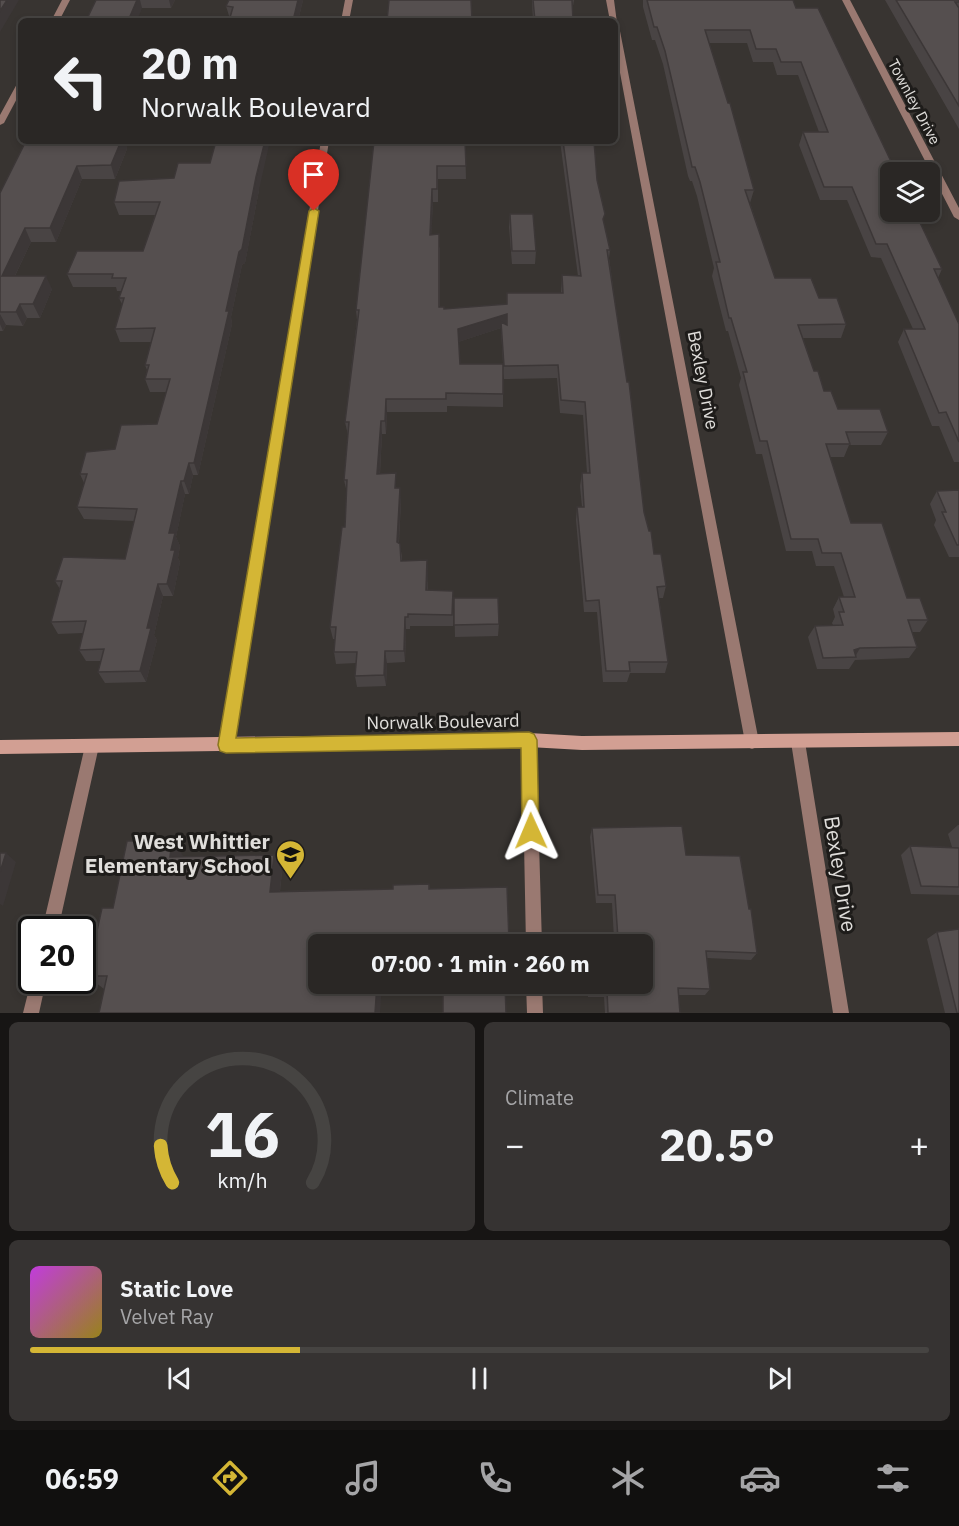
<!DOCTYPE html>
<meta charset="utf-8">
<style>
body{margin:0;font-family:"IBM Plex Sans",sans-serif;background:#363332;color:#f1f3f6;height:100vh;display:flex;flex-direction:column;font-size:22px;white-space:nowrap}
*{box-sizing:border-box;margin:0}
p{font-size:20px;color:#a5a5a7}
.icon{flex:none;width:33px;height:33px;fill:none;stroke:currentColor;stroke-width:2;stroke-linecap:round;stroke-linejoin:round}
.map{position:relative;height:1013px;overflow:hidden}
.panel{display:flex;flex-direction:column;gap:9px;padding:9px;background:#171514;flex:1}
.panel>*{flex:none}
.banner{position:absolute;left:18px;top:18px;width:600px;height:126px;border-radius:9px;box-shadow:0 3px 9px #0003,0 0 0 2px #464442;background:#2a2725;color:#f1f3f6;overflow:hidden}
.buttons{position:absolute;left:880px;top:162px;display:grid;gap:12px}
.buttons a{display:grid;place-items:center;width:60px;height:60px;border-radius:9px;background:#2a2725;box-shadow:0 3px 9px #0003,0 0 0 2px #464442;font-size:30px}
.speed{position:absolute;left:18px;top:916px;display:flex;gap:12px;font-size:30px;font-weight:700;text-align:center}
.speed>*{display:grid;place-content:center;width:78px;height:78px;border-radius:50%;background:#2a2725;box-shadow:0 3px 9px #0003,0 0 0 2px #464442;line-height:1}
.speed .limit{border:3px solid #111;border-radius:9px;background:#fff;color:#111}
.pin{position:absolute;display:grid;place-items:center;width:51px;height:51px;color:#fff;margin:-62px -26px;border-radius:50% 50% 50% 0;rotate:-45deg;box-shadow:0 0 6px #0007}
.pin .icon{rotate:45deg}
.me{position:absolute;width:66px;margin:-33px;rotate:359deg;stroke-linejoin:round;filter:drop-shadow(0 0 4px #0008)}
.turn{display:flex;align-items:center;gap:21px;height:126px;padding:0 24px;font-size:27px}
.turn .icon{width:78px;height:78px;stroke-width:2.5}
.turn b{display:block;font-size:42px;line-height:51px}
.big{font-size:45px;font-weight:700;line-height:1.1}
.panel .tile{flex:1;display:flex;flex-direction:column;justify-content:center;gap:9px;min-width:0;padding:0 21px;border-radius:9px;background:#363332}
.panel .dial{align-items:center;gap:0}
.dial svg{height:156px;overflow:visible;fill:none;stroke:#464442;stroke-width:7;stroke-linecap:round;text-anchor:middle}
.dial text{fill:#f1f3f6;stroke:none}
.song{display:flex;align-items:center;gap:18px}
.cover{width:72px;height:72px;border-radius:9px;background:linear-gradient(135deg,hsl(290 70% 55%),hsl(50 70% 35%))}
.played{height:6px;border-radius:3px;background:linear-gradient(90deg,#d4b635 30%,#464442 30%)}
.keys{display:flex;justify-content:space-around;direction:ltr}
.heat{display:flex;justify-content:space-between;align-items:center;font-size:33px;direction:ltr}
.panel .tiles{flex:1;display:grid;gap:9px;grid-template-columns:1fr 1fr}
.tile:last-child{grid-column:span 2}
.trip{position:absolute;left:308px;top:934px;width:345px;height:60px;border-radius:9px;background:#2a2725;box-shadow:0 3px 9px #0003,0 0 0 2px #464442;font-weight:700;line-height:60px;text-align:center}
.menu{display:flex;height:96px;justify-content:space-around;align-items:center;background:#11100f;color:#a5a5a7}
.menu .icon{width:42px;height:42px}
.menu .on{color:#d4b635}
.menu b{font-size:27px;color:#f1f3f6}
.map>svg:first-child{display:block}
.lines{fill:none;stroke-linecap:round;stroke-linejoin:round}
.lane{fill:#9a7971;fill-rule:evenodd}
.street{fill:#9a7971;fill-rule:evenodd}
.secondary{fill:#d29f93;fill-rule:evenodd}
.wall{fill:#494444;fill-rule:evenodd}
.shaded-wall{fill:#3c3737}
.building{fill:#554f4f;stroke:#3c3737;stroke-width:1.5}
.route{fill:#d4b635;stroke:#8a7622;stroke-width:1.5}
.labels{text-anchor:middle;stroke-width:6;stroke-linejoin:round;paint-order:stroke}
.far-street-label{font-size:15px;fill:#e0dedb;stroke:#1e1c1a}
.street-label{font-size:18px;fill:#e0dedb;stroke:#1e1c1a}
.near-poi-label{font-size:21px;font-weight:bold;fill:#e0dedb;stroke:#1e1c1a;text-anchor:end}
.near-street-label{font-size:21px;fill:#e0dedb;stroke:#1e1c1a}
</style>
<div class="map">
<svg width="959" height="1013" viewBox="0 0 959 1013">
<rect width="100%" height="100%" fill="#383431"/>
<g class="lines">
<path class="lane" d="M529,733L534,735L536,740L542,945H526L522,740L524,735Z
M92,739L97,741L99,746L58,930H42L85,746L87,741Z
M32,977V981H46L39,1013H23Z
M526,984H542L543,1013H527Z"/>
<path class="street" d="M62,0H70L59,21H51Z
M345,0H353L349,21H341Z
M606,0H614L617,23L610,21Z
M842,0H850L959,208V220L954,217Z
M615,24L619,26L759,742L757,747L752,749L747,747L745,742L615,46Z
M18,82H21V91L4,123L0,125V115Z
M321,141H329L233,745L231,750L226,752L221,750L219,745Z
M798,735L803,737L805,742L849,1013H833L791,742L793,737Z"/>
<path class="secondary" d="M959,732V746L582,750L529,747L0,754V740L529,733L582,736Z"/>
</g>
<path class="wall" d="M96,0H175L171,8H142Z
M303,0L298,21H229L230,19L226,6Z
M532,0H574L573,6H572L573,21H533Z
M643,0H793L796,8L942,269L938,278L959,324V462H954L939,426H932L898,342L904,329H913L881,258L871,257L847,200H820L799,145L803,132H819L798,75H777L773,62H753L747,43H709L754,190L750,203L775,278L819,298L846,324L841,338H803L814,371L824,391L838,409L888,432L881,445H849L844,457H830L851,523L907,598L928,620L920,632H912L917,647L909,658L855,660L849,669H817L808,637L815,626L833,625L832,623L835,617L833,609L839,597H844L834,566H816L812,551H786L762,454H756L739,385L741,378L728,331H726L712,276L714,268L697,196L692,181H690L688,176L663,64L655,40H652L643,7Z
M885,0H959V129Z
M26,141H125L127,149L115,179H82L56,242H31L15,276L52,289L40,318H27L23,326L6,325L3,331H0V193Z
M374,141H526V144L465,145L466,179H438V202H433L431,235L440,248V307L444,309L507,304L561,293L562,275L578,276L560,141H594L597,180L604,224L610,250L609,258L644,512L654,554L666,586L663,598H659L668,662L665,673H630L627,682H603L597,612H584L576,520L577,507H582L580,486L582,473H587L583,415L560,413L557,378L504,379L503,374V407L447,406V412H387L386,434H382L380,474L397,488L401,501L399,543L402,556V561L427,560L428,590L453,603V626H410V629H406L405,662L387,663L386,686L357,687L355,676L356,663L336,664L334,652L335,639H333L330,627L345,527L347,493L344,480L348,435L345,422L357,320L356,310ZM501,328L503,364H460L458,342Z
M259,190L245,263L242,265L231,317L232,324L198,475H193L189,494H185L176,537L180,546L178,558L180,562L173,596H163L154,635L157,640L146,682L105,683L98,672L101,661H86L79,650L83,633L58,634L51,622L60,589L55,581L125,559L134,521L84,519L77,507L84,483L80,474L115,449L157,424L166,392H150L145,379L147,370L145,365L152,342H120L115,329L122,304L119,298L122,291H117L116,287H73L67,274L143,251L155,215H119L114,202Z
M510,214L536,251L535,264H512L509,227Z
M959,490V557H949L934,525L936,520L930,504L937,491Z
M454,598L499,624L498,636L455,637Z
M958,825H959V895L911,894L901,855L910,846L952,847L948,834Z
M592,828L686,855L757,953L751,960L707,958L710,989L705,995H678L680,1013H605L604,997H588L587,984H642V945H586L588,938L614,939L612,903H596L590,837Z
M184,856L282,871L280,891L393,889L429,884L430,889L509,941L508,945H318L104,989L87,976Z
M937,932L959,1013H945L927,939Z"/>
<path class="shaded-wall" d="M7,0H19L0,32V11Z
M137,0H140L142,8L137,21H128Z
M169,0H175L171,8Z
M298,0H303L298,21H293Z
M121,141H125L127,149L115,179L111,165Z
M265,141H270L259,190L245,263L242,265L231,317L232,324L198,475L194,463L226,311Z
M77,166L82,179L56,242L50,228Z
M432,189L433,202L431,248L430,235Z
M25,228L31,242L8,290L2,276Z
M46,276L52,289L40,318L33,304Z
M20,304L27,318L23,326L16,312Z
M0,314L6,325L3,331L0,324Z
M507,314L506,327L501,322V328L458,342V329Z
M386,399L387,412L386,434L385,421Z
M381,421L382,434L379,487L377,474Z
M189,463L193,475L189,494L184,481Z
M181,481L185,494L176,537L180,546L178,558L180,562L173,596L167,584L171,550L169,533Z
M400,488L401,501L398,554L397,542Z
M427,560L428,573L427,602L426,590Z
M158,584L163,596L154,635L157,640L146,682L140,671L147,628Z
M405,617L406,629L405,662L404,651Z
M860,648L855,657L854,650Z
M385,651L387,663L386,686L384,675Z
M172,840L184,857H170Z
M6,853L16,862L3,906L0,904V872Z
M274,855L282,871L278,907L270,892Z
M377,984H382L380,1013H375Z"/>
<path class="building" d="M0,0H7L0,11Z
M96,0H137L128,21H86Z
M229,0H298L293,21H229L233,7L226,6Z
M389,0H471L472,21H387Z
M533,0H572L573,21H535Z
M647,0H793L796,8H818L896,172H891V212H915L942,269H934L959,324V442L946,412L939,413L904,329H925L887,244H876L852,187H824L803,132H828L801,62H781L776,49H756L750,30H705L728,103H730L754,190H745L775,278H811L819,298H837L846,324L798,325L814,371H818L824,391H831L838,409H880L888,432H846L850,444H826L851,523H882L907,598H920L928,620H908L917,647L860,648L854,650L856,657L823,658L815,626L843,625L839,612H844L839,597H855L841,553H822L818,539H791L767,441H760L743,372H747L731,318H729L716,262H720L700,182L695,167H692L691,162L665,51L657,27H654Z
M896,0H959V2H955L959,8V106Z
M26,141H121L111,165L77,166L50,228H25L2,276H46L33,304H20L16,312H0V193Z
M216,141H265L256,177L242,249L239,252L226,311H229L194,463H189L184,481H181L169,533H175L171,550H175L167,584H158L147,628H151L140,671L98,672L104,649L79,650L86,621L51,622L62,581H55L63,557L125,559L137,509L77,507L87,474H80L86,452L115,449L121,425L157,424L170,379H145L149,365H145L155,328L115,329L124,298H119L126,278H112L113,274H67L77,251H143L160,202H114L119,181L174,178L178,163H210Z
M374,141H465L466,166H437V189H432L430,235L439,234V307H444V309L507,304V293H563L562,275L581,276L563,141H594L597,180L605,214L603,219L610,250H607L627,382H629L644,512L649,531H651L654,554H661L666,586L657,587L668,662H629L630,671H606L599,600L586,601L577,507H584L582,473H590L585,402L561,400L558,365L504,366L501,322L507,325V314L458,329L460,364H503V394L446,393V399H386L385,421H381L377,474L396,473L395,488H400L397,542L400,544L401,561L427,560L426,590L453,591L452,615L408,614V617H405L404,651H385L384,675L355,676L357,652H334L336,627H330L342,527H345L347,480H344L349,422H345L359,310H356Z
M510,214H533L536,251H512Z
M959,490V545H957L942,512H946L937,491Z
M454,598H498L499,624L454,625Z
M682,826L686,855L740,856L749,909H751L757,953L706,951L710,989L678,988L680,1013H608L607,991L590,990V984H642V945H588V938L618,939L615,895H598L592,828Z
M172,840L170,857L274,855L270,892L393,889V885L429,884V889L507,887L509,941H504V945H318V984H377L375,1013H99L107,976H87L102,908H113L127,841Z
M910,846L959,848V887L921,886Z
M0,853H6L0,872Z
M959,929V1013H957L937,932Z
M443,984H505L506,1013H443Z"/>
<path class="route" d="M314,208L319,211L236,738L529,732L534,734L537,740L539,831L537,837L531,840L525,837L522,831L521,748L226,753L220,751L218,745L309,211Z"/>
<defs>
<symbol id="school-pin" viewBox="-11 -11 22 30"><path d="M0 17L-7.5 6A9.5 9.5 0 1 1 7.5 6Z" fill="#d4b635" stroke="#1e1c1a"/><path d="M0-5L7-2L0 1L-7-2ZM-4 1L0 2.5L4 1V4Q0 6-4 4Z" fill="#111"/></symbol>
</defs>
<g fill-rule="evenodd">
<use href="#school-pin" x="274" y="838" width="33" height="45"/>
</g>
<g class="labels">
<g class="far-street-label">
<text transform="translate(914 102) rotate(62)" y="5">Townley Drive</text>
</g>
<g class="street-label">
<text transform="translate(703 380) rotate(79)" y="6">Bexley Drive</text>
<text transform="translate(443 722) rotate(-1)" y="6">Norwalk Boulevard</text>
</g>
<g class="near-poi-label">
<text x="270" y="849">West Whittier<tspan x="270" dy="24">Elementary School</tspan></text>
</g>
<g class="near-street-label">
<text transform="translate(840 874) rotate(81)" y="7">Bexley Drive</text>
</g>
</g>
</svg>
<div class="buttons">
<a><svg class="icon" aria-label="layers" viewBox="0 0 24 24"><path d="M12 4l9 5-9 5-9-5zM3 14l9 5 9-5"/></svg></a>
</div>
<div class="speed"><div class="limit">20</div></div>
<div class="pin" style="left:314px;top:211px;background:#d93025"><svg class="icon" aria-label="arrive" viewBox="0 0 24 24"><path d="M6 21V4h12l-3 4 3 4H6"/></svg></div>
<svg class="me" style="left:531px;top:831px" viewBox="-20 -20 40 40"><path d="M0-17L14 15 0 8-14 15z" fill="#d4b635" stroke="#fff" stroke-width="4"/></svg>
<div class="trip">07:00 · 1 min · 260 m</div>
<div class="banner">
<div class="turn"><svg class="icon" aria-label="left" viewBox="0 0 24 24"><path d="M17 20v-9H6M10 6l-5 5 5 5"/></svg><div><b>20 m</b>Norwalk Boulevard</div></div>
</div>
</div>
<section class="panel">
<div class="tiles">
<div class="tile dial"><svg viewBox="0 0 100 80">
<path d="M14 69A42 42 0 1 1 86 69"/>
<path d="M14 69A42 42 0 0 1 8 50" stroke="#d4b635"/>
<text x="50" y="56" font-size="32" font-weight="700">16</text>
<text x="50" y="72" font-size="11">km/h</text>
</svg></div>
<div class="tile"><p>Climate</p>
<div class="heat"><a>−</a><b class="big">20.5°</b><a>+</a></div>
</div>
<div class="tile">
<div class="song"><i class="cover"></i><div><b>Static Love</b><p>Velvet Ray</p></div></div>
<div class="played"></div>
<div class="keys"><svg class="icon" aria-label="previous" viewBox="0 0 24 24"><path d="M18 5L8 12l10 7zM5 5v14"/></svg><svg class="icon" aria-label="pause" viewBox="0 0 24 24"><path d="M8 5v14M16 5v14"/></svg><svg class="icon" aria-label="next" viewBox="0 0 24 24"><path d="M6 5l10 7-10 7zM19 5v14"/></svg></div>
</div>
</div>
</section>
<nav class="menu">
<b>06:59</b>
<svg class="icon on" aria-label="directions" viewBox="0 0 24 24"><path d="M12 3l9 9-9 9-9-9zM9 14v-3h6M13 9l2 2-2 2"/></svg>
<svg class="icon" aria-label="music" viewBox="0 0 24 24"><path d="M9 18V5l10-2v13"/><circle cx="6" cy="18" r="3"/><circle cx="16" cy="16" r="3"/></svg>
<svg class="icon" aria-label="phone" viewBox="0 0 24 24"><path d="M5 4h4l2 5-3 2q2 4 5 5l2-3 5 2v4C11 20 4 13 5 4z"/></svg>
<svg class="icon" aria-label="climate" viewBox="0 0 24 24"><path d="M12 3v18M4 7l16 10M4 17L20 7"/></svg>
<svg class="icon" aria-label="car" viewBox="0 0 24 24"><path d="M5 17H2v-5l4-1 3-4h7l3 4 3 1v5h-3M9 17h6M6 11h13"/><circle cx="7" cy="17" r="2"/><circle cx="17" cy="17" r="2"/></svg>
<svg class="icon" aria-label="filters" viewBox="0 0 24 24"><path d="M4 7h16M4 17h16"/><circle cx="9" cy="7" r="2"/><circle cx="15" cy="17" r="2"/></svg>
</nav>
